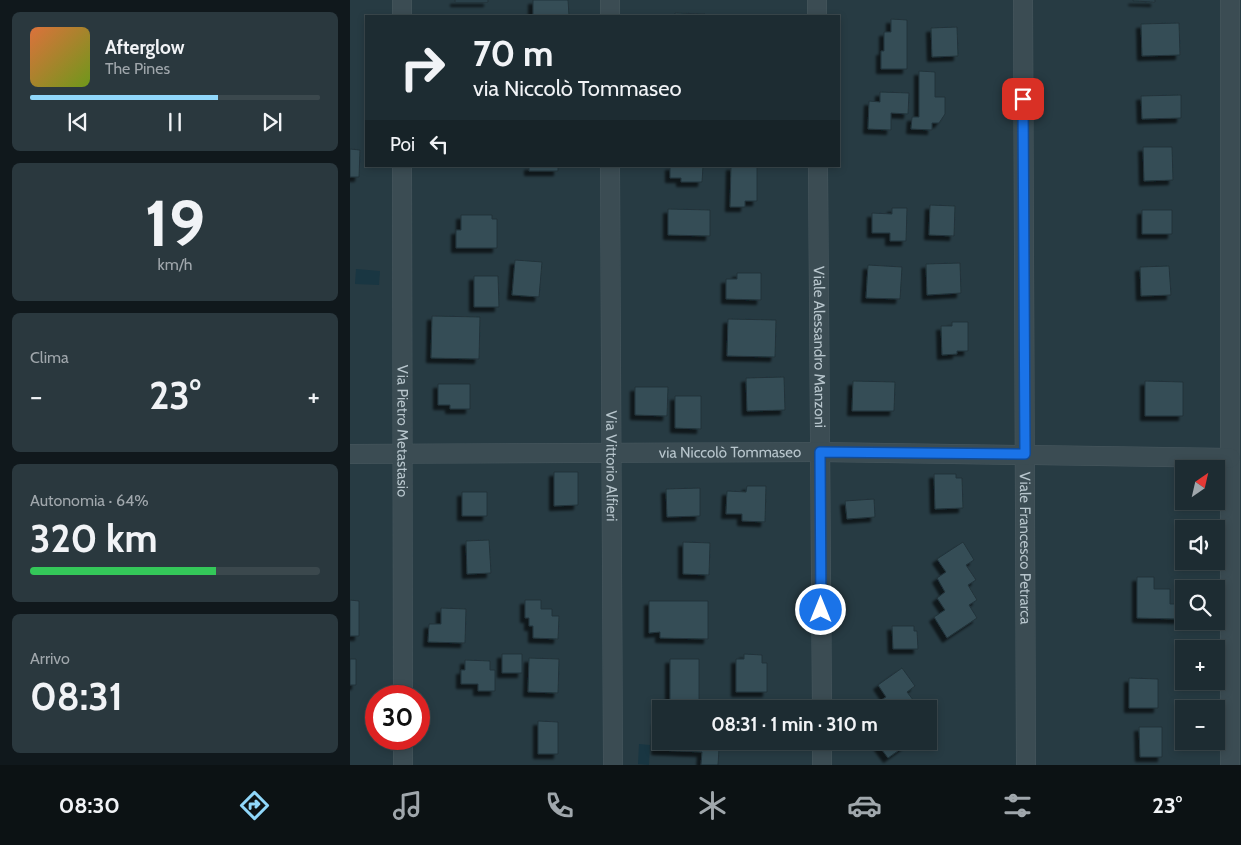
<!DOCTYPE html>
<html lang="it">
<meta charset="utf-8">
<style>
body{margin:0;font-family:Cabin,sans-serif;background:#2a383e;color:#f1f3f6;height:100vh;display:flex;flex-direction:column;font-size:19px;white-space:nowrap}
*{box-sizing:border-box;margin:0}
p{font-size:16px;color:#a0a7ac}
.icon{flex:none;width:28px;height:28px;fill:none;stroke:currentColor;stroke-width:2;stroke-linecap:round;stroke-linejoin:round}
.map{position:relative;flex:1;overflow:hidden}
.panel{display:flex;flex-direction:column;gap:12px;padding:12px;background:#10181c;width:350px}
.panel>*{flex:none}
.banner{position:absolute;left:15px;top:15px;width:475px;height:152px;border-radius:0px;box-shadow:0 2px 8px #0003,0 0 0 1px #3b484d;background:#1d2c32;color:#f1f3f6;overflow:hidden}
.needle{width:32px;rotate:34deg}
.tools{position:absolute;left:825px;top:460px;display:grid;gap:10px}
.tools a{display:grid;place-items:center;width:50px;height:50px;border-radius:0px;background:#1d2c32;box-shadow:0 2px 8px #0003,0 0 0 1px #3b484d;font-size:25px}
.speed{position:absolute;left:15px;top:685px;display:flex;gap:10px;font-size:25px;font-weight:700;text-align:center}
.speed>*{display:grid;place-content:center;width:65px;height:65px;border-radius:50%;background:#1d2c32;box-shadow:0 2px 8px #0003,0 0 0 1px #3b484d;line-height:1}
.speed .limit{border:8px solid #d22;background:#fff;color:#111}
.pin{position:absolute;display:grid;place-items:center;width:42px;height:42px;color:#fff;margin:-21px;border-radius:10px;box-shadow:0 2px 8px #0006}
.me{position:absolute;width:55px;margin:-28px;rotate:0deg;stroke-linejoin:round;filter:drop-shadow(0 0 4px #0008)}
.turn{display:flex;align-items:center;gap:18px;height:105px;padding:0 25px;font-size:22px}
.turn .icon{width:65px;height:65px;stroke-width:2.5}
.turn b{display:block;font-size:35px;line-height:42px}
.then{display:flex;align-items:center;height:48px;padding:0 25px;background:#0003;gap:10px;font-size:19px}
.big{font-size:38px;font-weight:800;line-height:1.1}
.panel .tile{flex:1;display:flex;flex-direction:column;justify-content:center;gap:8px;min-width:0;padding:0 18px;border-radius:8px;background:#2a383e}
.panel .dial{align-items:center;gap:0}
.dial b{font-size:65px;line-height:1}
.song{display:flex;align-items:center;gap:15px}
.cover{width:60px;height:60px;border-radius:8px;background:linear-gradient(135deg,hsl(20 70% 55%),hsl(80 70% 35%))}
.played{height:5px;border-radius:2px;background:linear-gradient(90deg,#90d7fa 65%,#3b484d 65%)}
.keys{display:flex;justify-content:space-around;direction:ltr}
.heat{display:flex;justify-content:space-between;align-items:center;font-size:28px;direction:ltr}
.charge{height:8px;border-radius:4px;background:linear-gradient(90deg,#34c759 64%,#3b484d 0)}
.trip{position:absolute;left:302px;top:700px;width:285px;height:50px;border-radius:0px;background:#1d2c32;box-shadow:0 2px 8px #0003,0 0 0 1px #3b484d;font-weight:800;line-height:50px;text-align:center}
.menu{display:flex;height:80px;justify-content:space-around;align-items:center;background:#0c1214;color:#a0a7ac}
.menu .icon{width:35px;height:35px}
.menu .selected{color:#90d7fa}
.menu b{font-size:22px;color:#f1f3f6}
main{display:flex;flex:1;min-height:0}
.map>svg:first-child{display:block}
.water{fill:#193642}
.building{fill:#354e57;stroke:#22333a;filter:url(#shadow)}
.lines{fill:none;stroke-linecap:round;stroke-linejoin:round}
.street-casing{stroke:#48585f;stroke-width:20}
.street{stroke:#3b4c53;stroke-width:19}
.route-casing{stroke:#114b97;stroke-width:12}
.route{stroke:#1a73e8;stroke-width:9}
.labels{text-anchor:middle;stroke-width:5;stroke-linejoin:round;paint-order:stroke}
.street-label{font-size:15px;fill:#b8c6cd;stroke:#203138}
</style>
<main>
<section class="panel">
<div class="tile">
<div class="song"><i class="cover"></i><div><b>Afterglow</b><p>The Pines</p></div></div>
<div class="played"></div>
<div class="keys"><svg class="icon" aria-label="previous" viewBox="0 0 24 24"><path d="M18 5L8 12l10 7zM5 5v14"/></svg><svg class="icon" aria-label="pause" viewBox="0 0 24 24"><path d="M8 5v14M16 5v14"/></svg><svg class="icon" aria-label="next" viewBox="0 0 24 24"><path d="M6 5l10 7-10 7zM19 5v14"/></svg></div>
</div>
<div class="tile dial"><b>19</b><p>km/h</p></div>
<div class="tile"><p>Clima</p>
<div class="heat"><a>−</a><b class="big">23°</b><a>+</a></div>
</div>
<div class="tile"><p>Autonomia · 64%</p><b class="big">320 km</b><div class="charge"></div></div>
<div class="tile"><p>Arrivo</p><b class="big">08:31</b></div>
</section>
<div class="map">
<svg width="891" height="765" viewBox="0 0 891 765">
<defs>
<filter id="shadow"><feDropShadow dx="-4.5" dy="4.5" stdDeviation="1" flood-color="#0009"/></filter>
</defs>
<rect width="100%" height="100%" fill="#273b43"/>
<path class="water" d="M6,269L30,271L29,285L5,284Z
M289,744L300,745L299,765L288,764Z"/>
<path class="building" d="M105,0H138V2H105Z
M183,0H218L219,16H183Z
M783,0H805V2L783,1Z
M325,13L355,14V16H325Z
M541,19L557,20V69H531V51H534V32H541Z
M829,23L830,55L792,56L791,24Z
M607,27L608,56L582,57L581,28Z
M569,71L585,72V97H595V114L589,123H582V130L561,129L562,117H569Z
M530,92L559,93L558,114L541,113V130L518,129L519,101L530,102Z
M831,95V118L792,119L791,96Z
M793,147H822L823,180L794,181Z
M0,149L10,150L9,177H0Z
M179,166H208V171H179Z
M320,166H353L352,182H331V178H320Z
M381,166L407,167V201H395V207H380Z
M580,205L605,206L604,236L579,235Z
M542,208H557L556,241H540V233H522V213L542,214Z
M318,209L360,210V236L318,235Z
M792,210H822V234H792Z
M111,215H142V219H147V248H106V230H111Z
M165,260L192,262L189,297L162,295Z
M610,263L611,293L577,295L576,264Z
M518,265L552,267L550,299L516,298Z
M819,266L821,295L791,296L790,267Z
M387,273H411V300L376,299V279H387Z
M124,276H148L149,307H124Z
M82,316L130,317L129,359L81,358Z
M378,319L426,320L425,357L377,356Z
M602,322H618V351H607V354L592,355L591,326H602Z
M434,377L435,410L397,411L396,378Z
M503,381L545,382L544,411H502Z
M795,381L833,382V416H795Z
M88,384H120V409H100V405H88Z
M285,387H318L317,416L285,415Z
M325,396H351V429L325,428Z
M204,472H228V505L204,506Z
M584,474H606V478H612L613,508L585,509Z
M397,486H416L415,522L392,521V514H376L377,491L396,492Z
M350,488V516L317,517L316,489Z
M112,492H137V516H112Z
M524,499L525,517L497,519L495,501Z
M139,540L141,573L117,574L116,541Z
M333,542L360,543L359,575L333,574Z
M613,542L624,560L616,565L626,580L618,585L627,600L619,605L627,618L597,638L584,617L595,610L587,598L595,592L587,578L596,572L587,559Z
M787,577H804V589H820V604H829V619L787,618Z
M0,600L9,601V636H0Z
M175,600H191V609H202V616H209L208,639L183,638V626H179V618H175Z
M299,601H358V639L310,638V632L299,633Z
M91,608L116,609L115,643L78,642L79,624H91Z
M542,626H564V631H567L568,649H543Z
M152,654H172V673H152Z
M394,654L412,655V663H417V692H386V659H394Z
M179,658L209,659L208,693L178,692Z
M0,659H6V685H0Z
M320,659H349V700H320Z
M115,660L140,661V670H145V691H128V684H111V670H115Z
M552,668L565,686L557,692L567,705L561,709H532L528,702L536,697L528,685Z
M779,678L808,679V708H779Z
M307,720H311V741H362V748L369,749L368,765H351L352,752L306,750Z
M188,721L208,722V754H188Z
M789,727H812V757H790Z
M527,741H562L538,758L526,742Z"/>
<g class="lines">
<defs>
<g id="street">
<path d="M260,0V16"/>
<path d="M467,0V16"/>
<path id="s1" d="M673,0L676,765"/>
<path d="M880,0V765"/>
<path d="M52,16V0"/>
<path id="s2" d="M52,166L53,696"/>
<path id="s3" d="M260,166L263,765"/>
<path id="s4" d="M468,166L472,709"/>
<path id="s5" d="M0,454L470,452L880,458"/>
<path d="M53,739V765"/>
<path d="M472,741V765"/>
</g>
</defs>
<use href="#street" class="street-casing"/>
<use href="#street" class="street"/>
</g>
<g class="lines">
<defs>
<path id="route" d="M471,610L470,452L675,454L673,99"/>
</defs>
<use href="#route" class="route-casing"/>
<use href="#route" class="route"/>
</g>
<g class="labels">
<g class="street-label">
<text dy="5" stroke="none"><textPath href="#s4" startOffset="181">Viale Alessandro Manzoni</textPath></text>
<text dy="5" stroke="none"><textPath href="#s2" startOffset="265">Via Pietro Metastasio</textPath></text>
<text dy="5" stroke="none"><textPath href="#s5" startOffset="380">via Niccolò Tommaseo</textPath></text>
<text dy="5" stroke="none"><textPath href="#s3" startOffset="300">Via Vittorio Alfieri</textPath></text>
<text dy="5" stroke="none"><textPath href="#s1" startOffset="548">Viale Francesco Petrarca</textPath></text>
</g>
</g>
</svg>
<div class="tools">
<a><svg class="needle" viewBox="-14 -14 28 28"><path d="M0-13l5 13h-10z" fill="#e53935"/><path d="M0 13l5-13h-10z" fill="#a0a7ac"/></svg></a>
<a><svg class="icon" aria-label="sound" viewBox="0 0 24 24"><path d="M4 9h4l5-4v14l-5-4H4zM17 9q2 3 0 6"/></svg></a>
<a><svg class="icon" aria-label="search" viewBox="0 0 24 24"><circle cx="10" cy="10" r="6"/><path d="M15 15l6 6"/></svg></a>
<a>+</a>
<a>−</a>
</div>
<div class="speed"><div class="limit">30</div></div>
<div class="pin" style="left:673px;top:99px;background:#d93025"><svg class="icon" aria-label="arrive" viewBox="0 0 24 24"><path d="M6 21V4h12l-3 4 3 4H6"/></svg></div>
<svg class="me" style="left:471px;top:610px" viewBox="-20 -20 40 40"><circle r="17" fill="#1a73e8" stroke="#fff" stroke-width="3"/><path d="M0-11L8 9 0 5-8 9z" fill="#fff"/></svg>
<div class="trip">08:31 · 1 min · 310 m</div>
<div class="banner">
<div class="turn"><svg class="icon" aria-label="right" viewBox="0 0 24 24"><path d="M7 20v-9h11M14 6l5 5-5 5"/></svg><div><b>70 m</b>via Niccolò Tommaseo</div></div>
<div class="then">Poi<svg class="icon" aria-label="left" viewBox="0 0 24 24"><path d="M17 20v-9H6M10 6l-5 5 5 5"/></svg></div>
</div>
</div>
</main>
<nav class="menu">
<b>08:30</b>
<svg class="icon selected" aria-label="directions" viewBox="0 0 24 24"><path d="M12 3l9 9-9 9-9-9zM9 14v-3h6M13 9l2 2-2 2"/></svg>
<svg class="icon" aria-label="music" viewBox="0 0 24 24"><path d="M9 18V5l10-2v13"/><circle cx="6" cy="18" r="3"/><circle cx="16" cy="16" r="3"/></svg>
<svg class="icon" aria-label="phone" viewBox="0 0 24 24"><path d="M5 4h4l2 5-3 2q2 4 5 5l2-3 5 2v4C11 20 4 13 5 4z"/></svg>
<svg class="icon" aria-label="climate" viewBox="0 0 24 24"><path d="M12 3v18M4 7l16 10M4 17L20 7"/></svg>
<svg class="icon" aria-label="car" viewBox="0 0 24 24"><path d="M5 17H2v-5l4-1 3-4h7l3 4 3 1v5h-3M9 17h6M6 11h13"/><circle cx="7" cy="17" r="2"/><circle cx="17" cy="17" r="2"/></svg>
<svg class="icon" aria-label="filters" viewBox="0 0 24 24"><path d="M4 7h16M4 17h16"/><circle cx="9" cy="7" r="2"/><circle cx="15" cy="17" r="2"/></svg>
<b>23°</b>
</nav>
